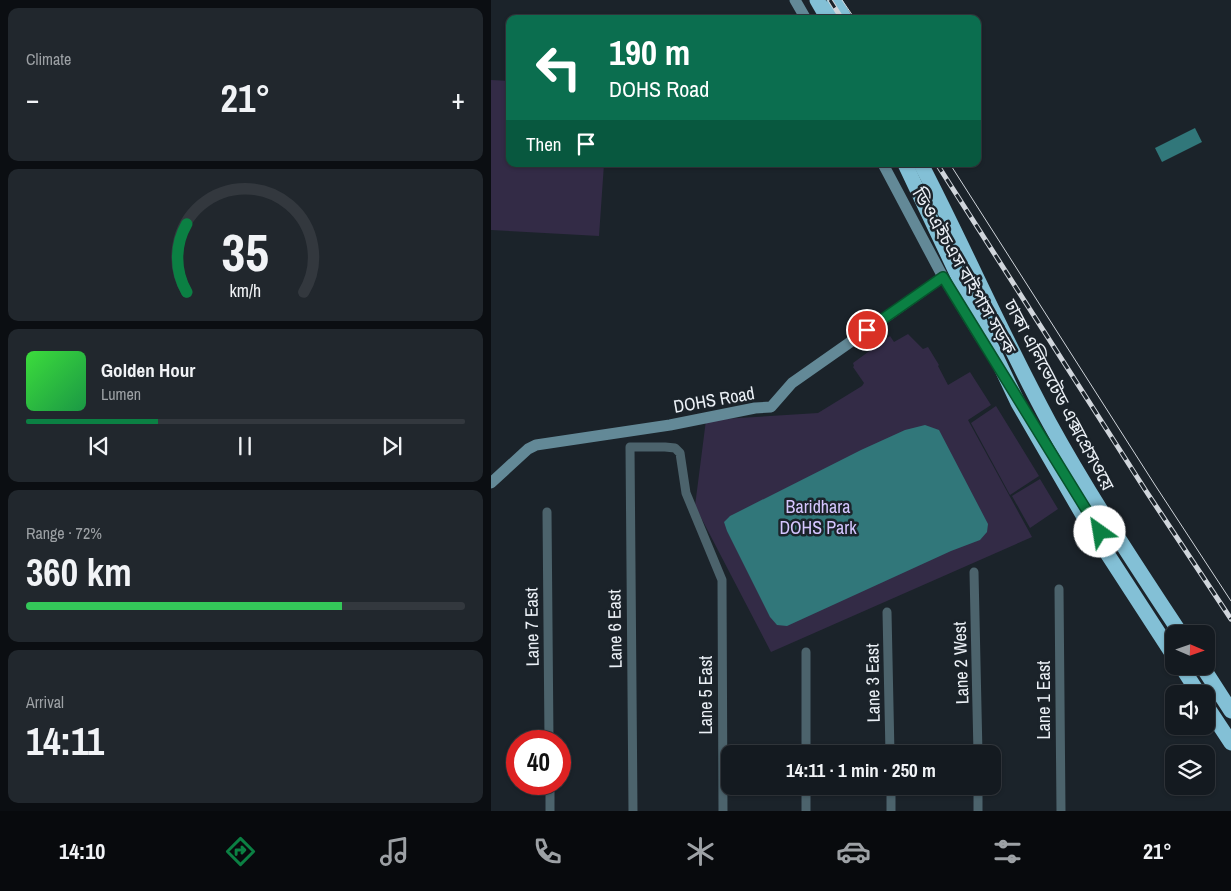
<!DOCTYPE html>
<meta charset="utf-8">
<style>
body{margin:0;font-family:"Archivo Narrow","Noto Sans Bengali",sans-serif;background:#21272d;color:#f1f3f6;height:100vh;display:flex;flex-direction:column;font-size:19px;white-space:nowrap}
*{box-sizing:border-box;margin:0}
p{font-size:16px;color:#9da1a5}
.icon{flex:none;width:28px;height:28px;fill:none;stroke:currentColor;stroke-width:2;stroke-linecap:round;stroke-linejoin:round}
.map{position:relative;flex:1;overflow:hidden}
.side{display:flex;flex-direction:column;gap:8px;padding:8px;background:#0b0e12;width:491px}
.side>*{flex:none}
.hud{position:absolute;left:15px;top:15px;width:475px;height:152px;border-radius:10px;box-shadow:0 1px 4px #0004,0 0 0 1px #33383e;background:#0b6e4f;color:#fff;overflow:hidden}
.needle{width:32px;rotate:92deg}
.buttons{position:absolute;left:674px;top:625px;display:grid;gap:10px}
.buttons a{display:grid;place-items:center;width:50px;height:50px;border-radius:10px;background:#141a20;box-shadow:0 1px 4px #0004,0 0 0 1px #33383e;font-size:25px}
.speed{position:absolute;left:15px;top:730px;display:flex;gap:10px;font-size:25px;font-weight:700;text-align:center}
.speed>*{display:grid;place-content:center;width:65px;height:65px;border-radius:50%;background:#141a20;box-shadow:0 1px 4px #0004,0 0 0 1px #33383e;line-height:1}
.speed .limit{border:8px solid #d22;background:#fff;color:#111}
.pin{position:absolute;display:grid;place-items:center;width:42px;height:42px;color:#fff;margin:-21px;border:2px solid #fff;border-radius:50%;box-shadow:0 1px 5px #0007}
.me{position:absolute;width:55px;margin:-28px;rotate:328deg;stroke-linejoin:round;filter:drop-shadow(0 0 4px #0008)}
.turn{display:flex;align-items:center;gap:18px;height:105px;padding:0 20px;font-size:22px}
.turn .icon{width:65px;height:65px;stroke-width:2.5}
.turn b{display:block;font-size:35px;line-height:42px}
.then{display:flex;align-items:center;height:48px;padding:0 20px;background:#0003;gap:10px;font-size:19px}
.big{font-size:38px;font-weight:800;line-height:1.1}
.side .widget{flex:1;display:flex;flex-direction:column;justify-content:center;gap:8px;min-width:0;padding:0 18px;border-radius:10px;background:#21272d}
.side .dial{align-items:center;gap:0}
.dial svg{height:130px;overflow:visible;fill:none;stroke:#33383e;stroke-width:7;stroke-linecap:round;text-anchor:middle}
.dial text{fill:#f1f3f6;stroke:none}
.song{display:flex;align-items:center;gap:15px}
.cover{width:60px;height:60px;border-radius:8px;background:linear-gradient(135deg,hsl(120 70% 55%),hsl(140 70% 35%))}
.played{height:5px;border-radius:2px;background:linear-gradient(90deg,#0b8043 30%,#33383e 30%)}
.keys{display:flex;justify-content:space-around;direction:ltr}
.heat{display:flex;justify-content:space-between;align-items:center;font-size:28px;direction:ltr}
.charge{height:8px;border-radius:4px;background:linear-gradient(90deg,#34c759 72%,#33383e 0)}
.trip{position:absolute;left:230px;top:745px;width:280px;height:50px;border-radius:10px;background:#141a20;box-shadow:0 1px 4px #0004,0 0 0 1px #33383e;font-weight:800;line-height:50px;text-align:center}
.tab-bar{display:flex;height:80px;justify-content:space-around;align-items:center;background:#080a0d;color:#9da1a5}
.tab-bar .icon{width:35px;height:35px}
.tab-bar .active{color:#0b8043}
.tab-bar b{font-size:22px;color:#f1f3f6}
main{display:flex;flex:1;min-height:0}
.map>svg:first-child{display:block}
.green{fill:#332b46}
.water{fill:#31777a}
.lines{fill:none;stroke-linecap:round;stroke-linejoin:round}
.street{stroke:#4c636c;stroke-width:9}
.secondary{stroke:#638997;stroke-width:11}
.highway{stroke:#83c0d6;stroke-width:15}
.tram{stroke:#d0d5db;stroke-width:1}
.rail-casing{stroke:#d0d5db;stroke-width:5}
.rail{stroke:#1b232a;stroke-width:3;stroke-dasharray:9;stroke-linecap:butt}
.highway-bridge{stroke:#83c0d6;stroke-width:15}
.route-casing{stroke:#07532c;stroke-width:12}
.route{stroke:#0b8043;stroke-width:9}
.labels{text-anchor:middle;stroke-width:5;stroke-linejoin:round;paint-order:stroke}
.street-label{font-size:18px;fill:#ebf0f6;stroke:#1b232a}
.park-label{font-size:18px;fill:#d5c6ff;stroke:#1b232a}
</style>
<main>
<section class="side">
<div class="widget"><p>Climate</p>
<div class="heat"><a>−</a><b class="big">21°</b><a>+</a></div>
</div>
<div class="widget dial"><svg viewBox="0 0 100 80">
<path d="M14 69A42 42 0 1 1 86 69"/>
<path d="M14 69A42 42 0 0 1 14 27" stroke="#0b8043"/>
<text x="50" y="56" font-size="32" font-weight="700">35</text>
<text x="50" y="72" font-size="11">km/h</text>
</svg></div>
<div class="widget">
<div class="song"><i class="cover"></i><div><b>Golden Hour</b><p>Lumen</p></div></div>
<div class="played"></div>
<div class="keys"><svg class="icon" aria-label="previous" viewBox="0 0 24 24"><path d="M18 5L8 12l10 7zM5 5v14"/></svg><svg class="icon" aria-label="pause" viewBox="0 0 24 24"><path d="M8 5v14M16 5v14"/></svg><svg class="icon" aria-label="next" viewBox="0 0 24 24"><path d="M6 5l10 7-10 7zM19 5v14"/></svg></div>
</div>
<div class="widget"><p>Range · 72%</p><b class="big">360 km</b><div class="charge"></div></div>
<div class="widget"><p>Arrival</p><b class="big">14:11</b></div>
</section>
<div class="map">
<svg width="740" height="811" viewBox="0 0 740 811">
<rect width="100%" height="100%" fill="#1b232a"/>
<path class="green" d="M0,80L19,81V164H113L108,236L0,230Z
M417,334L432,349L437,347L448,365L447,366L457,385L479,372L500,405L477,420L541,537L280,652L204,506L215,420L327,413L371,386L373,383L362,367L363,366L362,363L399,336L403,342Z
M505,406L548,476L519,495L480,423Z
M549,479L567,509L539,528L521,496Z"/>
<path class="water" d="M704,128L711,142L671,162L664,148Z
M434,425L448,430L497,524L496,532L489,540L460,551L296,626L286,625L279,617L236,531L233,522L239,516L370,450L414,430Z"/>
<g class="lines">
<path class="street" d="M56,512L58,741
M483,572L487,754
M568,589L570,811
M396,612L399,754
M315,652V754
M59,784V811
M315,786V811
M400,786V811
M142,811L139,447H174L184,448L189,453L195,493L231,580L232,811
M487,811V786"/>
<path class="secondary" d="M304,0L315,19
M392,164L452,277L490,339
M0,483L37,449L45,445L179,425L264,408L280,407L301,383L452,277"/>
<path class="highway" d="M326,0L337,19
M343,0L354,19
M430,164C474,249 512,337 558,422C598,495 644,564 690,634
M690,666L708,694
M711,666L740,711"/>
<path class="tram" d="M351,0L364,19
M459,164L664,485L740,601"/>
<defs>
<path id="rail" d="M339,0L351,19
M446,164L655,491L740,619"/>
</defs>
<use href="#rail" class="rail-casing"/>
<use href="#rail" class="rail"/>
<path class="highway-bridge" d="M414,164L527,403L597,524L682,655
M715,705L740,743"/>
</g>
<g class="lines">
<defs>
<path id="route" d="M376,330L452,277L609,532"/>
</defs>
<use href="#route" class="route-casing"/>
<use href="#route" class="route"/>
</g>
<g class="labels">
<g class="street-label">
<text transform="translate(473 271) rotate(60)" y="6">ডিওএইচএস বাইপাস সড়ক</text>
<text transform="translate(568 395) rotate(62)" y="6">ঢাকা এলিভেটেড এক্সপ্রেসওয়ে</text>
<text transform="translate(223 400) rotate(-10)" y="6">DOHS Road</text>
<text transform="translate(41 627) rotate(-91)" y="6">Lane 7 East</text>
<text transform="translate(124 629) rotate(-91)" y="6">Lane 6 East</text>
<text transform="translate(470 663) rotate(-92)" y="6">Lane 2 West</text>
<text transform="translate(382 683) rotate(-91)" y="6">Lane 3 East</text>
<text transform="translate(215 695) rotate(-90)" y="6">Lane 5 East</text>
<text transform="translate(553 700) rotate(-90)" y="6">Lane 1 East</text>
</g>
<g class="park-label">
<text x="327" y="513">Baridhara<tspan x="327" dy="21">DOHS Park</tspan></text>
</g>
</g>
</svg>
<div class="buttons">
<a><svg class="needle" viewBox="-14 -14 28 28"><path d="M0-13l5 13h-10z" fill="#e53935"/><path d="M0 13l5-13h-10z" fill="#9da1a5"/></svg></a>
<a><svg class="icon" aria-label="sound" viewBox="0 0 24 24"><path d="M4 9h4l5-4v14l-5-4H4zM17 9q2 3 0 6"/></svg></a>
<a><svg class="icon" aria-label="layers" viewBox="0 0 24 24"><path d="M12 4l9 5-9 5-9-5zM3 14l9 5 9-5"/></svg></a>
</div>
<div class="speed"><div class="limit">40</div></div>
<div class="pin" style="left:376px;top:330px;background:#d93025"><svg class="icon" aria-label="arrive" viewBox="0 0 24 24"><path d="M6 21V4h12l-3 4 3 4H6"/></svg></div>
<svg class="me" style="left:609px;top:532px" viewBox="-20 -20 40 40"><circle r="19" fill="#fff"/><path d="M0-13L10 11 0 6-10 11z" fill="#0b8043"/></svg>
<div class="trip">14:11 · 1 min · 250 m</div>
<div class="hud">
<div class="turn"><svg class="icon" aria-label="left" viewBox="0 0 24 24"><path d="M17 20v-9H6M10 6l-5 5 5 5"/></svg><div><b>190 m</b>DOHS Road</div></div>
<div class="then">Then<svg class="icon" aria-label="arrive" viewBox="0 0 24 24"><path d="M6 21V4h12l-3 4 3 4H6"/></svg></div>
</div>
</div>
</main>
<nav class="tab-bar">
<b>14:10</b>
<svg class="icon active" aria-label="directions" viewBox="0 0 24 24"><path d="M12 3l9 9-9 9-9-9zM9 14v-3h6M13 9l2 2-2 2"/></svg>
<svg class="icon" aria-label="music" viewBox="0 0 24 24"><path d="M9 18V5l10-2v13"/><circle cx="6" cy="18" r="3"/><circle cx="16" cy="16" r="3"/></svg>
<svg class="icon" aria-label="phone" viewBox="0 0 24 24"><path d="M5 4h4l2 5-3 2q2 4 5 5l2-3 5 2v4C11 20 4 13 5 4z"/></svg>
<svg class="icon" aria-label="climate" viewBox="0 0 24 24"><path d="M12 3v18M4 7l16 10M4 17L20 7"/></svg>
<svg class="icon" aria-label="car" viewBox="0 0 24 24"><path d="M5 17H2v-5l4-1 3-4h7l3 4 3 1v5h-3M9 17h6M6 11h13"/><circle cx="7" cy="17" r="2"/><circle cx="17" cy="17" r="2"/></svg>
<svg class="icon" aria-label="filters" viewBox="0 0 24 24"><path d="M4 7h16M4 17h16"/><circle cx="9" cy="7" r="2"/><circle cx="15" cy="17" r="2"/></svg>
<b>21°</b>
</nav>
